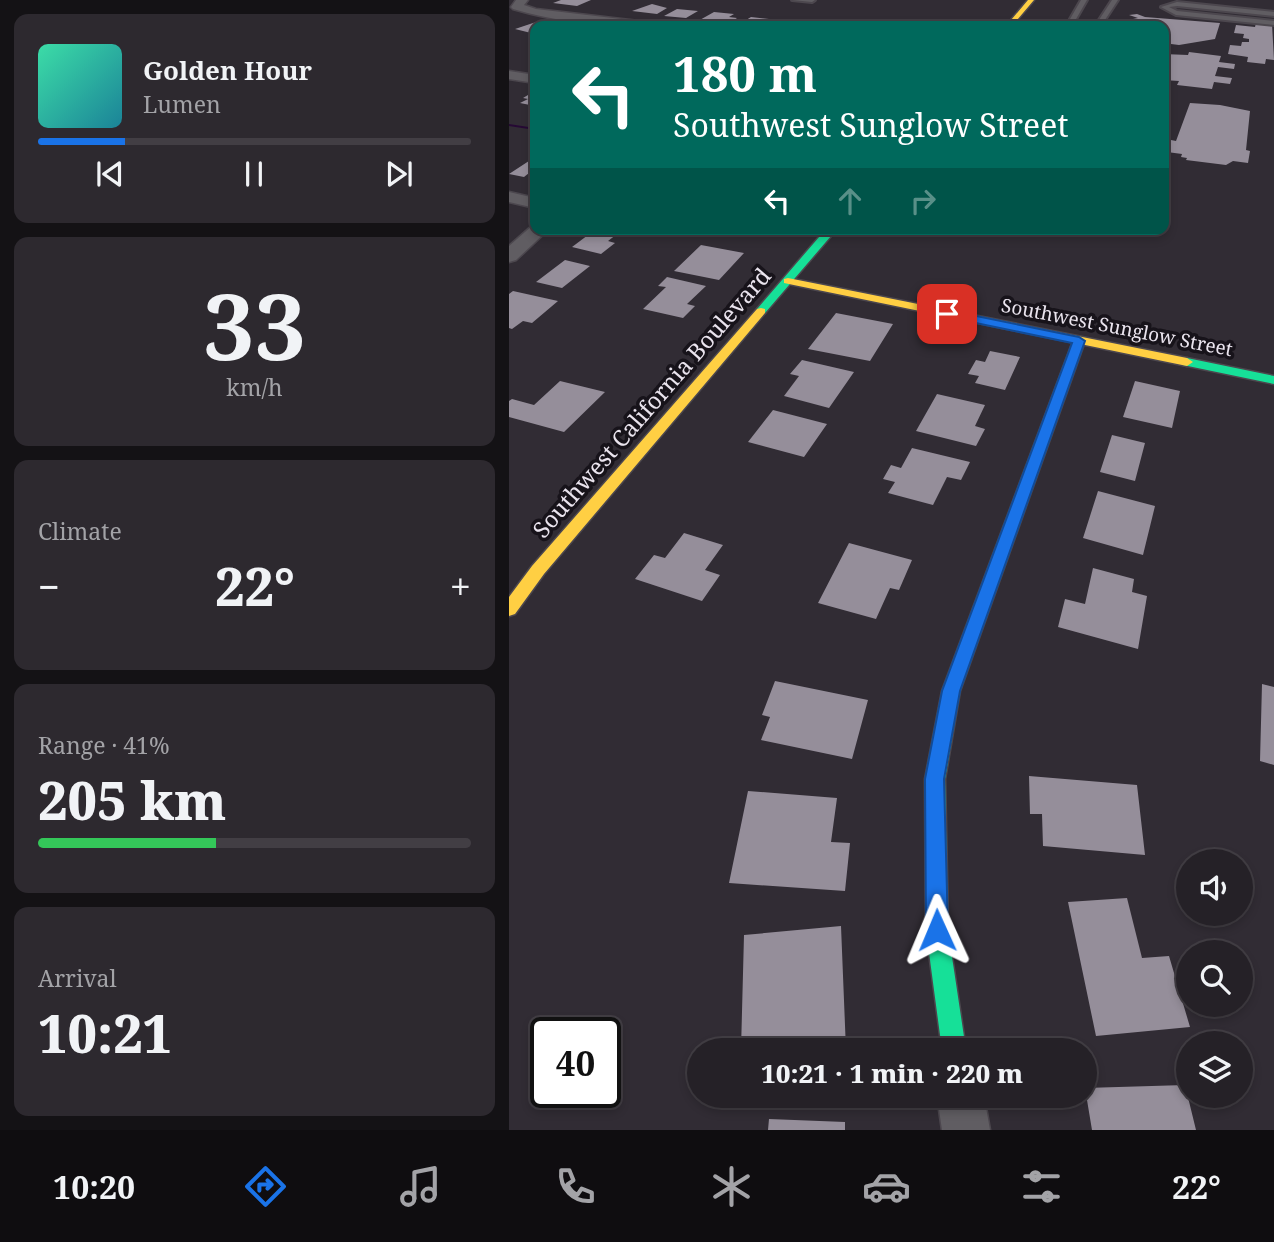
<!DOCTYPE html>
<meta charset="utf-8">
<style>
body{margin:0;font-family:"Noto Serif",serif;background:#2d292f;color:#f1f3f6;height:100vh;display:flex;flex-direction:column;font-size:26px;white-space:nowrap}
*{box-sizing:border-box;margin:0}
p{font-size:23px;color:#a3a3a7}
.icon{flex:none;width:38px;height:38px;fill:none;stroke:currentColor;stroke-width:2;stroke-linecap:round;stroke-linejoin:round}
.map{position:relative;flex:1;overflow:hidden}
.drawer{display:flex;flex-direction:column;gap:14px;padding:14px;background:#141215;width:509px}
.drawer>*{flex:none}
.top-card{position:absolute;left:21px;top:21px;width:639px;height:214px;border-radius:14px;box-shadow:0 4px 10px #0003,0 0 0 2px #423e44;background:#00695c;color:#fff;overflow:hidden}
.buttons{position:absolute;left:667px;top:849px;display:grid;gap:14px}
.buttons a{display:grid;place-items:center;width:77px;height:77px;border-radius:50%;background:#252127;box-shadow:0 4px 10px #0003,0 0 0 2px #423e44;font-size:35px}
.speed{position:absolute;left:21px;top:1017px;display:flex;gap:14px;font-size:35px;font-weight:700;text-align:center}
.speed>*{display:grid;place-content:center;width:91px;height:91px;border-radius:50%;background:#252127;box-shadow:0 4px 10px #0003,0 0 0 2px #423e44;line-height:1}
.speed .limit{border:4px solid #111;border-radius:10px;background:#fff;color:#111}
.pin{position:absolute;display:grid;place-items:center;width:60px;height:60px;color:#fff;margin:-30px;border-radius:14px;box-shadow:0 4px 10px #0006}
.me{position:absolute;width:77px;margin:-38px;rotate:359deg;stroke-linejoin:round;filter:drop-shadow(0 0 5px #0008)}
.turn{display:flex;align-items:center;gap:24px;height:147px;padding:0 28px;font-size:32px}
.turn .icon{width:91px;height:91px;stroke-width:2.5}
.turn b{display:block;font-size:49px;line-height:60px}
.lanes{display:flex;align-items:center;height:66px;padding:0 28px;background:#0003;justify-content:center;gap:35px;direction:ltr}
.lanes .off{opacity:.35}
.big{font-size:52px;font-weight:800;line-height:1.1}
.drawer .card{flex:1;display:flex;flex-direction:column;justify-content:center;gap:10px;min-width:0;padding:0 24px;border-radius:14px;background:#2d292f}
.drawer .dial{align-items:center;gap:0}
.dial b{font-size:91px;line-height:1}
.song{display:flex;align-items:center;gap:21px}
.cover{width:84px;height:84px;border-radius:10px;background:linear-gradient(135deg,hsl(160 70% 55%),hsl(190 70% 35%))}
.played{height:7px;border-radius:4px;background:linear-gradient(90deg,#1a73e8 20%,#423e44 20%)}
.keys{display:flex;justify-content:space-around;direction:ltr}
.heat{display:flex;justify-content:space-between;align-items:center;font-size:38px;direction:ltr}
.charge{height:10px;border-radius:5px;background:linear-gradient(90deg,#34c759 41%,#423e44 0)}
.trip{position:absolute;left:178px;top:1038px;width:410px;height:70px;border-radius:35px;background:#252127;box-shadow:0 4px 10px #0003,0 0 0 2px #423e44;font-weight:800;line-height:70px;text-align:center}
.dock{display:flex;height:112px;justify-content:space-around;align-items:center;background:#0f0d10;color:#a3a3a7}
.dock .icon{width:49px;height:49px}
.dock .selected{color:#1a73e8}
.dock b{font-size:32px;color:#f1f3f6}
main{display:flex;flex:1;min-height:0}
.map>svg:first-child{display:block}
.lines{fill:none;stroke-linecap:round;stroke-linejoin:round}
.stream{fill:#260934;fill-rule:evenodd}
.building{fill:#958e9a}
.lane-casing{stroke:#4c474e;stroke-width:4}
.street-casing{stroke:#4c474e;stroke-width:3}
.fast-casing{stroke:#4c474e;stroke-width:3}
.slow-casing{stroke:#4c474e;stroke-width:3}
.lane{fill:#605d62;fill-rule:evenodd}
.street{fill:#605d62;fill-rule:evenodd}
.fast{fill:#16e098;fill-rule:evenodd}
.slow{fill:#ffcf43;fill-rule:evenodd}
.route{fill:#1a73e8;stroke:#114b97;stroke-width:2}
.labels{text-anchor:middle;stroke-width:7;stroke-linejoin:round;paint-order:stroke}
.far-street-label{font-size:19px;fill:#eae4ee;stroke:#17131a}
.street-label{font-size:23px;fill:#eae4ee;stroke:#17131a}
</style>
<main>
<section class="drawer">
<div class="card">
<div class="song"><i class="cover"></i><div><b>Golden Hour</b><p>Lumen</p></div></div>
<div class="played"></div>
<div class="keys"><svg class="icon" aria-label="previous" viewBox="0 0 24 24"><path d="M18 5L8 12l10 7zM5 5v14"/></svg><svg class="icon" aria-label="pause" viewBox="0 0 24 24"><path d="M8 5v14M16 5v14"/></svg><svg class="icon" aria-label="next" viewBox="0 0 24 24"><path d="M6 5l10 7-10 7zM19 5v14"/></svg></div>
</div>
<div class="card dial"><b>33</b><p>km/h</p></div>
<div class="card"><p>Climate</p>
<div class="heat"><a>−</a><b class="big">22°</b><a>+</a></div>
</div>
<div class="card"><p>Range · 41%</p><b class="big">205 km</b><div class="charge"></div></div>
<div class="card"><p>Arrival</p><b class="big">10:21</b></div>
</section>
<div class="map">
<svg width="765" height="1130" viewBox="0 0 765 1130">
<rect width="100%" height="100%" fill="#312c34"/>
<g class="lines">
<path class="stream" d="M0,124L26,128V130L0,126Z"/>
</g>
<path class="building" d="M52,0H82L68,6L44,3Z
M143,4L158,8L148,14L123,11Z
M168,9L189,11L177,18L155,16Z
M205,12L225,14L220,17L228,18L218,25L189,21Z
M628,14L636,17L711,23L706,39L670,45L654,43V26H619L626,20L624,19L629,18L620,15Z
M242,17L260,19L258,20L267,21L259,26H227Z
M27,22L45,26H26V34L6,29Z
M747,23L763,24L765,60L757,59L756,64L738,62L739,57L719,54L721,45L732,46L733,42H740V39L734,38L735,34L725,33L727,25L746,27Z
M680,52L712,56L710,62L726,64L725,69L709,67L706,76L723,78L721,84L705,82L703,89L668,85L670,81L654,80V54L679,55Z
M24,92L26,106L11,103L19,99L14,98Z
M681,103L711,105L741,111L737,150L741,151L739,163L724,161L717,165L677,160L678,158L672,157L673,154L658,152L662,140L667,141Z
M26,157V174L20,173L15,177L0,174Z
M87,229L112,231L99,241L106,243L92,254L63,247Z
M192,245L235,253L210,280L165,271Z
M56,260L81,266L53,288L27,282Z
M158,277L197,286L178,304L186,306L174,318L134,309L157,287L149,286Z
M4,291L49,301L23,323L14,321L3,329L0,328V294Z
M327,313L384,324L361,361L299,349Z
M481,351L511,357L496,390L466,383L470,376L459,374L467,360L476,362Z
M293,360L345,372L320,408L275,396L290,376L281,374Z
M51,381L96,392L55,432L0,417V401L3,399L25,405Z
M626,381L671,391L663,428L614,417Z
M428,394L476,405L466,426L476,429L467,446L407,431Z
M264,410L318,424L295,457L239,442Z
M603,435L636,443L626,481L591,472Z
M403,448L461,462L452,480L438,477L424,505L379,493L386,482L374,479L382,465L392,468Z
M589,491L646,506L634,555L574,538Z
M175,533L214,545L196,570L211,575L193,601L126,579L145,555L156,558Z
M340,543L403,560L390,590L381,588L367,619L309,603Z
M584,568L625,579L623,592L638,596L629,649L549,627L556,599L576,604Z
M266,681L359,700L343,759L252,740L261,717L253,715Z
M753,684L765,687V765L751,761Z
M520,776L628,785L636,855L534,846L533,814H521Z
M239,791L328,798L322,842L341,843L336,891L220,883Z
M618,898L633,958L660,956L681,1027L587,1036L559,902Z
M332,926L337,1050H232L235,935Z
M676,1085L687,1130H583L576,1088Z
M260,1119L336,1122V1130H259Z"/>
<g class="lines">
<defs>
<path id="lane" d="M283,0H306L303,2Z
M572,0H578L563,26H557Z
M603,0H609L592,26H586Z
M668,2L765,12V16L668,6L660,7L668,11L765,21V25L667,15L652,7Z"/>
<path id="street" d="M7,0H19L15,5L27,9L138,22L144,26C99,28 48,22 4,9L2,7Z
M0,71L26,75V83L0,79Z
M0,192L26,198V208L0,202Z
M24,225L26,229H40L7,260L0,262V246Z
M428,1096H475L481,1130H433Z"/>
<path id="fast" d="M317,229H328L256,313H248V309Z
M570,337L576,341L451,691L436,779L439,930L457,1050H433L417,930L416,779L433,691L564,341Z
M678,358L765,376V384L674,365L672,362Z"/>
<path id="slow" d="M519,0H525L503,26H497Z
M279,278L678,358L684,362L678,366L275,283V279Z
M252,308L256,309V313L35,574L6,614L0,616V597L23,566L248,309Z"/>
</defs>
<use href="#lane" class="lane-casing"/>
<use href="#street" class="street-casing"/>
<use href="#fast" class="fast-casing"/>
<use href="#slow" class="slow-casing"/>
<use href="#lane" class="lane"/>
<use href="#street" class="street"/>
<use href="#fast" class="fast"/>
<use href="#slow" class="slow"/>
</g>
<path class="route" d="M438,310L570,337L576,341L451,691L435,779L439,930L436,938L428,941L420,938L417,930L416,779L433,691L563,343L433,316L432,314Z"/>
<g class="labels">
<g class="far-street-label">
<text transform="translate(608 327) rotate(11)" y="7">Southwest Sunglow Street</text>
</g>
<g class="street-label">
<text transform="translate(143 403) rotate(-49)" y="8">Southwest California Boulevard</text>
</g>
</g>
</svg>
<div class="buttons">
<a><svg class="icon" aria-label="sound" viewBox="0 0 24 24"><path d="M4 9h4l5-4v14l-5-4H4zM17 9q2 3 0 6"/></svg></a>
<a><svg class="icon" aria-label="search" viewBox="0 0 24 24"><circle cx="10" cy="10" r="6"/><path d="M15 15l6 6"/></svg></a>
<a><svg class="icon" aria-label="layers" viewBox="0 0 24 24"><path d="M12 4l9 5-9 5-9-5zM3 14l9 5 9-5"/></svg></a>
</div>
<div class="speed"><div class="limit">40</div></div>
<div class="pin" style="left:438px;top:314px;background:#d93025"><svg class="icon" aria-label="arrive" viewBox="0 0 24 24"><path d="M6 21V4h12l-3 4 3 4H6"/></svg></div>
<svg class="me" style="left:428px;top:930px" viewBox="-20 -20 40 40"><path d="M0-17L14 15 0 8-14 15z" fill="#1a73e8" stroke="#fff" stroke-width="4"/></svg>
<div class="trip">10:21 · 1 min · 220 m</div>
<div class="top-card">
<div class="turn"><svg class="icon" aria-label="left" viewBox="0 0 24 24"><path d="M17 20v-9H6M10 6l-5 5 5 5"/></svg><div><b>180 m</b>Southwest Sunglow Street</div></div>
<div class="lanes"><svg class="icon" aria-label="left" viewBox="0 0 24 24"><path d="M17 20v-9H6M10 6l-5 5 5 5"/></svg><svg class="icon off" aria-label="ahead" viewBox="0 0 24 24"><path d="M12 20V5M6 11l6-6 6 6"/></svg><svg class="icon off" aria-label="right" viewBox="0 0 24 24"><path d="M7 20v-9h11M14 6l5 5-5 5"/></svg></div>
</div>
</div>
</main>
<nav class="dock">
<b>10:20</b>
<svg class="icon selected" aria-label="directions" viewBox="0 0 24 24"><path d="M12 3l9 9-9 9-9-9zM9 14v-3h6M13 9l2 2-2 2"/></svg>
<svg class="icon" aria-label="music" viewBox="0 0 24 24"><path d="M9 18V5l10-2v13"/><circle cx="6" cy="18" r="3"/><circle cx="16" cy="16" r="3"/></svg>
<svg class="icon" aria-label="phone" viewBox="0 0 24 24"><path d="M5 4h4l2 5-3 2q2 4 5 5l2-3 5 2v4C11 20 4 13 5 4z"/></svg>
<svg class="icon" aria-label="climate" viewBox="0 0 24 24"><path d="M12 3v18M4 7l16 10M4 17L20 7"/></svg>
<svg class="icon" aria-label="car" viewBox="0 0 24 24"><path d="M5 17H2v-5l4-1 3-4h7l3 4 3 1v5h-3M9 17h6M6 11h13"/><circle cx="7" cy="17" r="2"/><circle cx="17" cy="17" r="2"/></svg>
<svg class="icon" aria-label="filters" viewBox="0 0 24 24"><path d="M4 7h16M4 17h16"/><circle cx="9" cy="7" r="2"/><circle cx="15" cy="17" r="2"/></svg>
<b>22°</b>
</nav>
